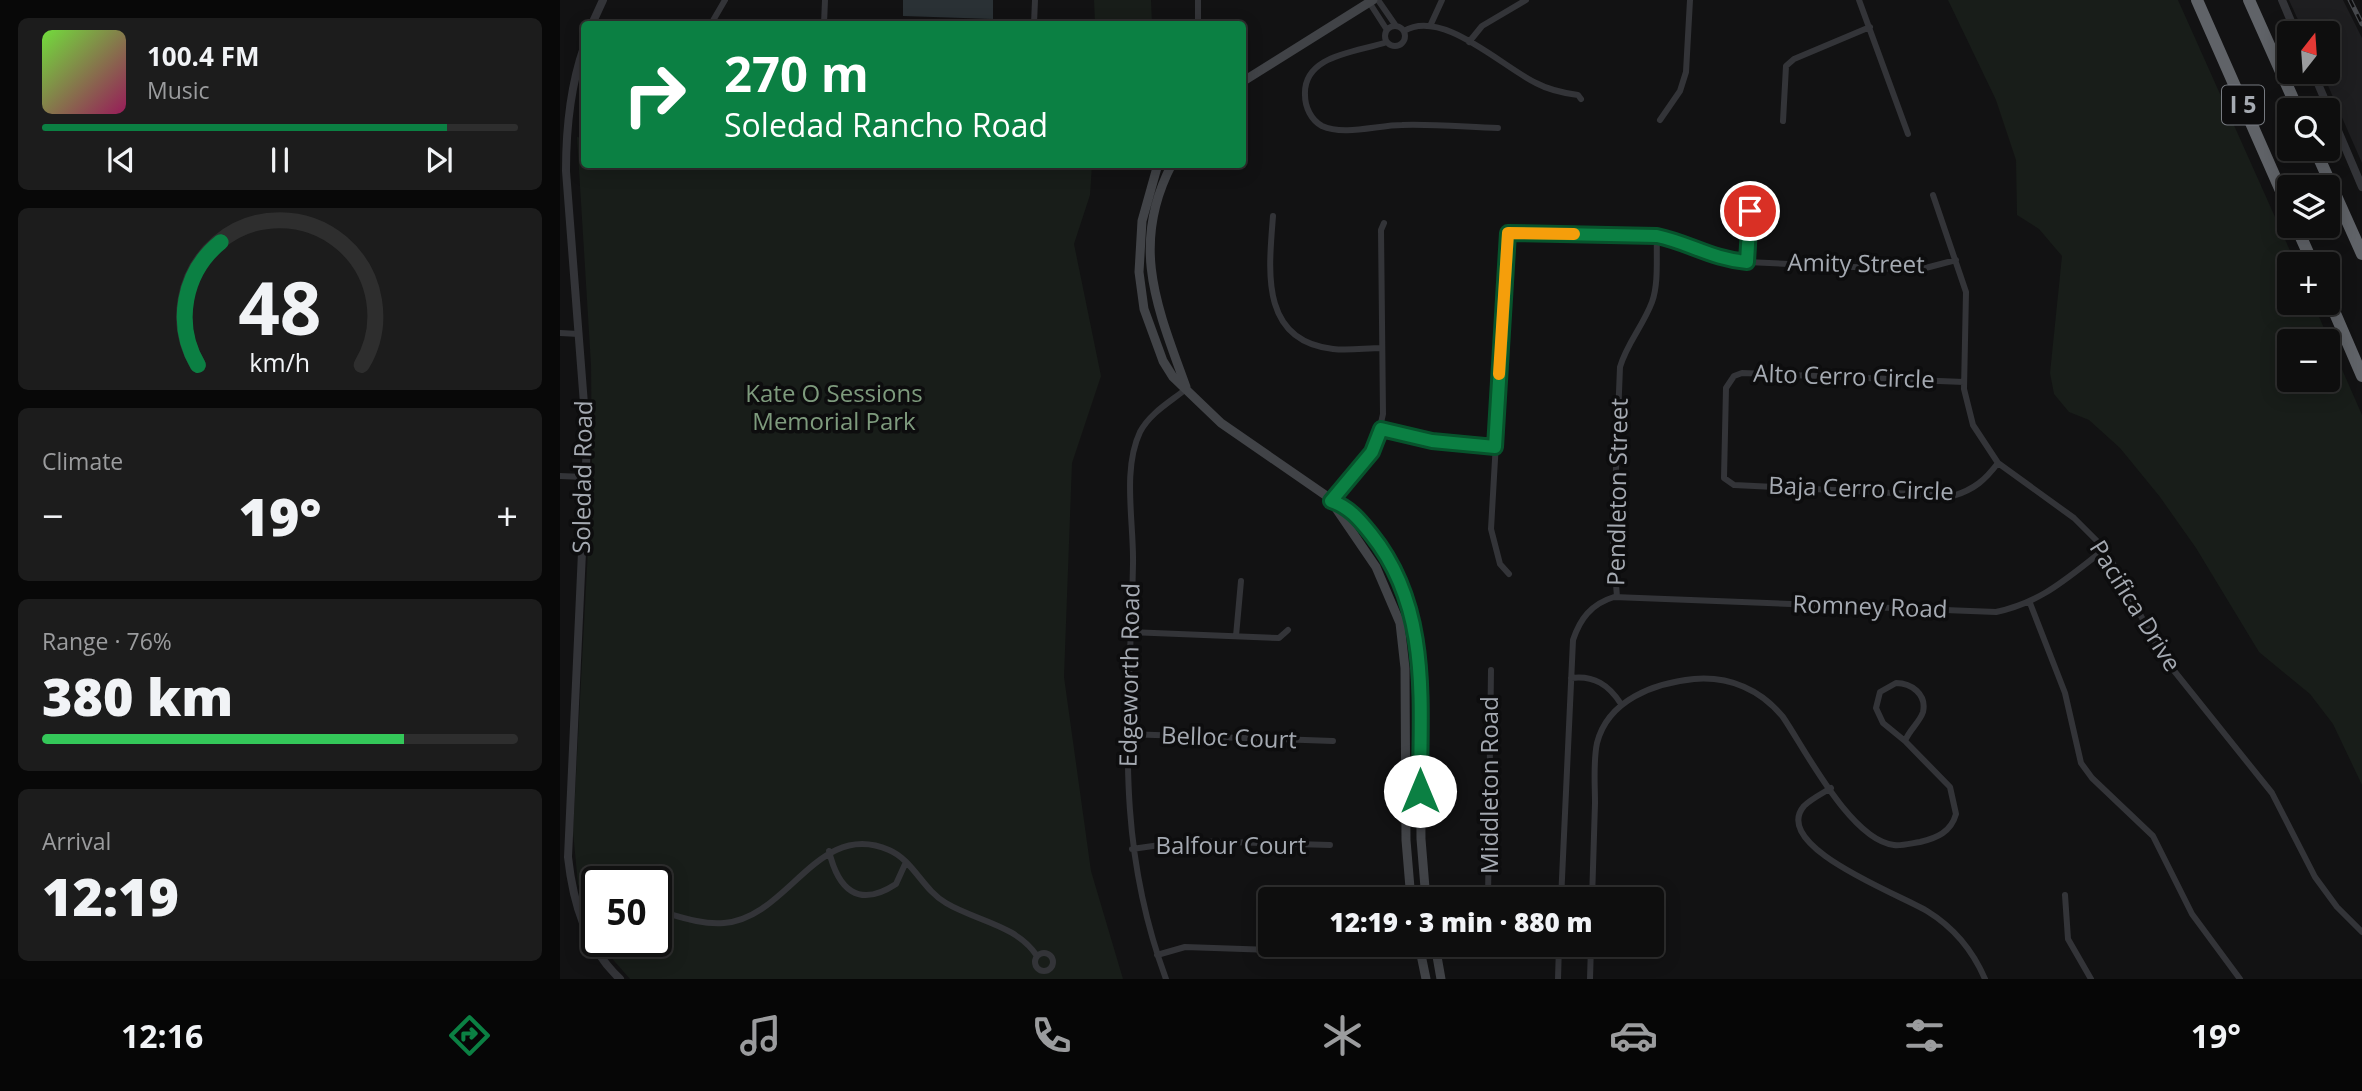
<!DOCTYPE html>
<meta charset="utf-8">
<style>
body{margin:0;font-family:"Open Sans",sans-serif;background:#1c1c1c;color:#f1f3f6;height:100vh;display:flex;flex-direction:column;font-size:26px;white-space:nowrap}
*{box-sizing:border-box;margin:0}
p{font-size:23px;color:#9b9c9e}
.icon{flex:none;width:38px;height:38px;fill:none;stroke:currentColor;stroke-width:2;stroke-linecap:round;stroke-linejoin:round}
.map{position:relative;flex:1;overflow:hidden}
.panel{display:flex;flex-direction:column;gap:18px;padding:18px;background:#080808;width:560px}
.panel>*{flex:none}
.hud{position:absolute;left:21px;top:21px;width:665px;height:147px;border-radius:7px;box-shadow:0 4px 18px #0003,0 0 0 2px #2e2e2e;background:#0b8043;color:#fff;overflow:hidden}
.needle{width:46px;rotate:17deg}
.controls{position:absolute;left:1717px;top:21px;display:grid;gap:14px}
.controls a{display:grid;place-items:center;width:63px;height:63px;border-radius:7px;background:#0e0e0e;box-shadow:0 4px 18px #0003,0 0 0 2px #2e2e2e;font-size:35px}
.speed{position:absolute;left:21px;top:866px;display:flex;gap:14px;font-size:35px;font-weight:700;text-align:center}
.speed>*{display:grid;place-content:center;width:91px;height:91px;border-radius:50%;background:#0e0e0e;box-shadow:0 4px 18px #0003,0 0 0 2px #2e2e2e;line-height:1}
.speed .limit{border:4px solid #111;border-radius:10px;background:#fff;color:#111}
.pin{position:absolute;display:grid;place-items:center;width:60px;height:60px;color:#fff;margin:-30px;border:4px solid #fff;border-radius:50%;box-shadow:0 2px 7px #0007}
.me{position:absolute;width:77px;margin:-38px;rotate:0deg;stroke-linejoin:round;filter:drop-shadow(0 0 5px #0008)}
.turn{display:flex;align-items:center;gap:24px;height:147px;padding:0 28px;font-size:32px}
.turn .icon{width:91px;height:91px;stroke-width:2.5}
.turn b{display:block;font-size:49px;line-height:60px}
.big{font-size:52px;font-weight:800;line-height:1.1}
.panel .card{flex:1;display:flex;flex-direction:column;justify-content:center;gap:10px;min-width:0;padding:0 24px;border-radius:10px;background:#1c1c1c}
.panel .dial{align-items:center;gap:0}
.dial svg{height:182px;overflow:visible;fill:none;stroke:#2e2e2e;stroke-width:7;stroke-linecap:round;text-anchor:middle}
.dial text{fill:#f1f3f6;stroke:none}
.song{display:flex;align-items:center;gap:21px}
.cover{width:84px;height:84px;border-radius:10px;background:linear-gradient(135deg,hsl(100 70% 55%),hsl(330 70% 35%))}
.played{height:7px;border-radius:4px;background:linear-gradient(90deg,#0b8043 85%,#2e2e2e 85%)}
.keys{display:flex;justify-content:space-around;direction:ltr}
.heat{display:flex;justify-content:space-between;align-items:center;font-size:38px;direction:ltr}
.charge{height:10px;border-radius:5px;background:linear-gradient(90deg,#34c759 76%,#2e2e2e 0)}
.trip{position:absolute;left:698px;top:887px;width:406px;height:70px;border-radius:7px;background:#0e0e0e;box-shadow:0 4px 18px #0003,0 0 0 2px #2e2e2e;font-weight:800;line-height:70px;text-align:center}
.menu{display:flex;height:112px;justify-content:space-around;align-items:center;background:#060606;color:#9b9c9e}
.menu .icon{width:49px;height:49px}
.menu .active{color:#0b8043}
.menu b{font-size:32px;color:#f1f3f6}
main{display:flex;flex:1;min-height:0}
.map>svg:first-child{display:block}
.built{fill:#1e1e20}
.green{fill:#181d19;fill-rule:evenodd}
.water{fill:#2a3135}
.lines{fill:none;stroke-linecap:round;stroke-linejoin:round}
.minor{stroke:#333438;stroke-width:6}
.tertiary{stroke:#333438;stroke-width:8}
.secondary{stroke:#414347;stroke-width:9}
.motorway{stroke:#606368;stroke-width:12}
.rail-casing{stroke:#46484c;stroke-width:5}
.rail{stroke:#0d0d0e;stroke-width:2.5;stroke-dasharray:8;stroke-linecap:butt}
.route-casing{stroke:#07532c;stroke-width:18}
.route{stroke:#0b8043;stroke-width:12}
.slow{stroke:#f59e0b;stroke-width:12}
.labels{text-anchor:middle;stroke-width:7;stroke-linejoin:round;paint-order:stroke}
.shield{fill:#0d0d0e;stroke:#777b81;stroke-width:2}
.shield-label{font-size:23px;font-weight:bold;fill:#a5aab2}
.street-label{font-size:24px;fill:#a5aab2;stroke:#0d0d0e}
.park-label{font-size:24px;fill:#7e9b7d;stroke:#0d0d0e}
</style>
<main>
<section class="panel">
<div class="card">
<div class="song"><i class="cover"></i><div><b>100.4 FM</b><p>Music</p></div></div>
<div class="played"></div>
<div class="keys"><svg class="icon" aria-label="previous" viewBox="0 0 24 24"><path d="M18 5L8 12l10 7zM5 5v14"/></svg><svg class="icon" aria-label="pause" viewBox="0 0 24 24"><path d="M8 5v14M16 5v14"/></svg><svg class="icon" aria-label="next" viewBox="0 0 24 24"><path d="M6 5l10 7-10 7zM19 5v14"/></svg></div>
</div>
<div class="card dial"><svg viewBox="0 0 100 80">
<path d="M14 69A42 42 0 1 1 86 69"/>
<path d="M14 69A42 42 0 0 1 24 15" stroke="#0b8043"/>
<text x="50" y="56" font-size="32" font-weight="700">48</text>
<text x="50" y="72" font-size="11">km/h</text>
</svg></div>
<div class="card"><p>Climate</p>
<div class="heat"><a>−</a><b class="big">19°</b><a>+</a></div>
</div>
<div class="card"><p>Range · 76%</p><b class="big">380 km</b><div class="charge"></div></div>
<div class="card"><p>Arrival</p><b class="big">12:19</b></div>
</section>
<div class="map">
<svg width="1802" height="979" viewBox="0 0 1802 979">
<rect width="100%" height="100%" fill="#121213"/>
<path class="built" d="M1729,0H1783L1802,38V163L1762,72H1768V33H1744Z"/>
<path class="green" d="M534,0H591L592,24H535Z
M1388,0H1618L1736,264H1729V303H1753L1802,415V785L1773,724L1750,694L1699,652L1636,548L1600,497L1560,448L1529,420L1509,412L1494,394L1490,373L1502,256L1479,229L1457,215L1456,160L1436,100ZM1729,341H1768V380H1729Z
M17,137L24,138V164L532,165L530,195L514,244L541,376L512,463L504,677L531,871L563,979H70L41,946L39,942H96V882H37V936L18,884L13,832L32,473L31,365Z"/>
<path class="water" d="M343,0H433V19L343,16Z"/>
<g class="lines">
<path class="minor" d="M818,0L836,26
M1299,0L1348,134
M809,2L827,30
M151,24L165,0
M264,24L265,0
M474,24L475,0
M638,24V0
M871,24L882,0
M825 36a10 10 0 1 1 20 0a10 10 0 1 1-20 0Z
M844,31C882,8 941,66 976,83C989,90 1003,93 1018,95L1021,99
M827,42C799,52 743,54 745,95C745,107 751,120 762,126C784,136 818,125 842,125C874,124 906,127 938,128
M909,42L922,26L966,0
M1100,120L1120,91L1126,72L1130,0
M1223,121L1226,66L1234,59L1310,27
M1373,195L1406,292L1404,389L1413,425L1438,463L1514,518L1545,549L1603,657L1712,793L1755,877L1777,907L1802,932
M713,216C709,269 699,341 773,349C789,351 806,348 822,348
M1187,262L1194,188
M0,333L19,334
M1404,382L1182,373L1174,376L1166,388L1164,478L1174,485L1393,496C1415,489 1425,480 1438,463
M821,429L872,441L935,447
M0,476L24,477
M771,501C795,472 816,453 823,414L821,230L824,223
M949,574L940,564L931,529L948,233L1097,236C1130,243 1152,259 1187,262L1358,270L1396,260
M1057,597L1053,544L1060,367C1067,343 1083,326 1092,302C1099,283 1096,256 1097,236
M1470,603L1505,693L1521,763L1532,778L1593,836L1632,914L1680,979
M569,632L719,638L728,630
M676,636L681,581
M1011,678C1034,675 1049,685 1061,704
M1336,683C1351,683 1367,694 1363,712C1360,722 1349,730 1345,741L1323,723L1316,708L1320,692Z
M566,734L773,741
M1271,788C1263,793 1251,799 1244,806C1209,847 1346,897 1367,911C1393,927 1413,951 1425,979
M572,849L628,841L770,845
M269,851C278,889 298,909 336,884L346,862
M1505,895L1508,939L1531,979
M928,900L931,670
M1001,900L1013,640C1020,619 1031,604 1054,597L1436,612C1483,602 1508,577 1545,549
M1032,900C1033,867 1034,835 1035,803C1035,784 1033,762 1037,743C1048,700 1094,683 1134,679C1170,676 1201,690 1223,717C1246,751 1291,840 1334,845C1342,846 1352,843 1360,842C1377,838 1391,832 1396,814L1390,787L1345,741
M17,908L37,902
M96,910C118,916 141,925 164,923C229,918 257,819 329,850C353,860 363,890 386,903C416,921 457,925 477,956
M475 962a9 9 0 1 1 18 0a9 9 0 1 1-18 0Z
M597,955L625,947L806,953L847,945
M606,979C552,833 570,714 573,564C574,523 562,470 580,432C590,413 610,402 626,389
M998,979L999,945
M1030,979L1031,945"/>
<path class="tertiary" d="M1722,0L1736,33
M32,24L43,0
M24,47C10,87 6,129 6,171L27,443L8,857C13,903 26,947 60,979
M1753,72L1802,187"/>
<path class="secondary" d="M682,82L813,0
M598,164L582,221L579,272L584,309L603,361L613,377L661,423L797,517L829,560L847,599L857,639L860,667L861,839L866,900
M612,164C569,246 598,309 626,387
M771,501L816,567L840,623L845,668L846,840L851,900
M859,945L866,979
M875,945L881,979"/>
<path class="motorway" d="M1637,0L1729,209
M1689,0L1738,110
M1755,149L1802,254
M1736,226L1753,264
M1768,297L1802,376"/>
<defs>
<path id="rail" d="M1790,0L1802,24"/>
</defs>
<use href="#rail" class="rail-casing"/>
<use href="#rail" class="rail"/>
</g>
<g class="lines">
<defs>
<path id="route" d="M860,791C860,702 871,608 811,534C799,519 789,507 771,501L812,452L821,429L872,441L935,447L948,233L1097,236C1130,243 1152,259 1187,262L1190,211"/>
</defs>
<use href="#route" class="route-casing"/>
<use href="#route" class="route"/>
<path class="slow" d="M939,374L948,233L1014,234"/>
</g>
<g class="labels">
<rect class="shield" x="1662" y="85.5" width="42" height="39" rx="5"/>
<g class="shield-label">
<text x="1683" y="113">I 5</text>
</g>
<g class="street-label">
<text transform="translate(1296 264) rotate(1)" y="8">Amity Street</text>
<text transform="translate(1284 377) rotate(2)" y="8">Alto Cerro Circle</text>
<text transform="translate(23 477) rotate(-89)" y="8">Soledad Road</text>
<text transform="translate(1301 489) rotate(2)" y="8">Baja Cerro Circle</text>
<text transform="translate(1058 492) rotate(-89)" y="8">Pendleton Street</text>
<text transform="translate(1575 606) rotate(58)" y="8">Pacifica Drive</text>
<text transform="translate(1310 607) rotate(2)" y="8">Romney Road</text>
<text transform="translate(570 675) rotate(-89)" y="8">Edgeworth Road</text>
<text transform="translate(669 738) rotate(2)" y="8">Belloc Court</text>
<text transform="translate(930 785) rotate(-90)" y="8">Middleton Road</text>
<text x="671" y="854">Balfour Court</text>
</g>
<g class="park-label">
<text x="274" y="402">Kate O Sessions<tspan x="274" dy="28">Memorial Park</tspan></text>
</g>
</g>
</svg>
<div class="controls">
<a><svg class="needle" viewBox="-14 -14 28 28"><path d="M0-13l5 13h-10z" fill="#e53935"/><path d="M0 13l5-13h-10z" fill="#9b9c9e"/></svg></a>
<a><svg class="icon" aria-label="search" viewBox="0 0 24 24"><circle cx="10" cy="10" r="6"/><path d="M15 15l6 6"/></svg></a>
<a><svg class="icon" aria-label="layers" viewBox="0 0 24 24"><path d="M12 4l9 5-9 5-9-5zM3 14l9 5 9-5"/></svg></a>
<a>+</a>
<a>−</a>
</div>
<div class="speed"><div class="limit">50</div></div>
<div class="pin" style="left:1190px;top:211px;background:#d93025"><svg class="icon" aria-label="arrive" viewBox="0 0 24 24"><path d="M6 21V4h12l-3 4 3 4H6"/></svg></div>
<svg class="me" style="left:860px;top:791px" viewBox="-20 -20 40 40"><circle r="19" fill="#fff"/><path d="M0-13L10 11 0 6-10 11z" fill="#0b8043"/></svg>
<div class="trip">12:19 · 3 min · 880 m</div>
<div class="hud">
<div class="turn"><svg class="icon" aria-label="right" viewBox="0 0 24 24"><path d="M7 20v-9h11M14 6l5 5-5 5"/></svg><div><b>270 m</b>Soledad Rancho Road</div></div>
</div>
</div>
</main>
<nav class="menu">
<b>12:16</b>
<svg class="icon active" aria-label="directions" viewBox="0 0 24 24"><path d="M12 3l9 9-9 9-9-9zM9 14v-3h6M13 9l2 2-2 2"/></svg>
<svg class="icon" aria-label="music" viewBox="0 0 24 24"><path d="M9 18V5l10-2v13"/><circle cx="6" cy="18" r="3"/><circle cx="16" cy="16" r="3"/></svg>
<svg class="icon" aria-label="phone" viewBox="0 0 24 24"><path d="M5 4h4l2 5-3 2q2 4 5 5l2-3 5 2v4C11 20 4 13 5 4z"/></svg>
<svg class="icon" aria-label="climate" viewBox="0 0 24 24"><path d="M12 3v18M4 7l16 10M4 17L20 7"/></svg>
<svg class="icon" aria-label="car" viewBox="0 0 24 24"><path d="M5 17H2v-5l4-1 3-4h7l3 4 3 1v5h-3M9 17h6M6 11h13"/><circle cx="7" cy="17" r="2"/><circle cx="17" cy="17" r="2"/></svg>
<svg class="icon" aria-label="filters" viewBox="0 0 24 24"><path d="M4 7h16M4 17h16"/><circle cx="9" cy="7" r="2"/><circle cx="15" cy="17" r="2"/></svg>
<b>19°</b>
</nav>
